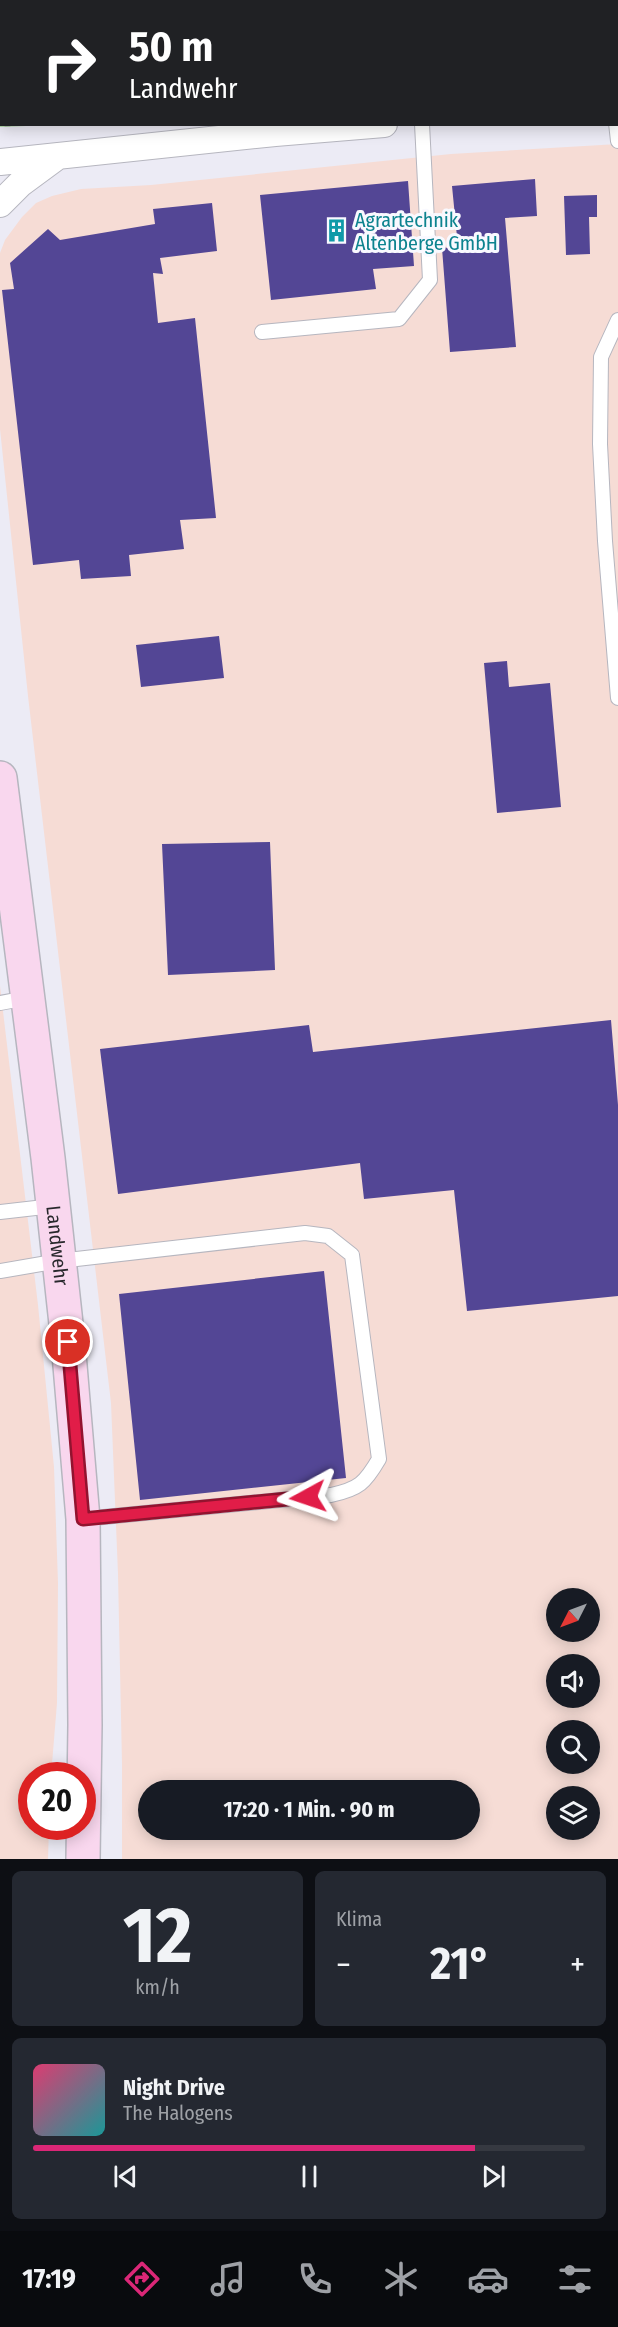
<!DOCTYPE html>
<html lang="de">
<meta charset="utf-8">
<style>
body{margin:0;font-family:"Fira Sans Condensed",sans-serif;background:#242831;color:#f1f3f6;height:100vh;display:flex;flex-direction:column;font-size:22px;white-space:nowrap}
*{box-sizing:border-box;margin:0}
p{font-size:20px;color:#9ea1a6}
.icon{flex:none;width:33px;height:33px;fill:none;stroke:currentColor;stroke-width:2;stroke-linecap:round;stroke-linejoin:round}
.map{position:relative;height:1859px;overflow:hidden}
.side{display:flex;flex-direction:column;gap:12px;padding:12px;background:#0d0f14;flex:1}
.side>*{flex:none}
.guide{position:absolute;left:0px;top:0px;width:618px;height:126px;box-shadow:0 3px 15px #0003;background:#202124;color:#fff;overflow:hidden}
.needle{width:39px;rotate:228deg}
.controls{position:absolute;left:546px;top:1588px;display:grid;gap:12px}
.controls a{display:grid;place-items:center;width:54px;height:54px;border-radius:50%;background:#171b24;box-shadow:0 3px 15px #0003;font-size:30px}
.speed{position:absolute;left:18px;top:1762px;display:flex;gap:12px;font-size:30px;font-weight:700;text-align:center}
.speed>*{display:grid;place-content:center;width:78px;height:78px;border-radius:50%;background:#171b24;box-shadow:0 3px 15px #0003;line-height:1}
.speed .limit{border:9px solid #d22;background:#fff;color:#111}
.pin{position:absolute;display:grid;place-items:center;width:51px;height:51px;color:#fff;margin:-26px;border:3px solid #fff;border-radius:50%;box-shadow:0 2px 6px #0007}
.me{position:absolute;width:66px;margin:-33px;rotate:265deg;stroke-linejoin:round;filter:drop-shadow(0 0 4px #0008)}
.turn{display:flex;align-items:center;gap:21px;height:126px;padding:0 30px;font-size:27px}
.turn .icon{width:78px;height:78px;stroke-width:2.5}
.turn b{display:block;font-size:42px;line-height:51px}
.big{font-size:45px;font-weight:700;line-height:1.1}
.side .tile{flex:1;display:flex;flex-direction:column;justify-content:center;gap:9px;min-width:0;padding:0 21px;border-radius:9px;background:#242831}
.side .dial{align-items:center;gap:0}
.dial b{font-size:78px;line-height:1}
.song{display:flex;align-items:center;gap:18px}
.cover{width:72px;height:72px;border-radius:9px;background:linear-gradient(135deg,hsl(340 70% 55%),hsl(180 70% 35%))}
.played{height:6px;border-radius:3px;background:linear-gradient(90deg,#db2777 80%,#363941 80%)}
.keys{display:flex;justify-content:space-around;direction:ltr}
.heat{display:flex;justify-content:space-between;align-items:center;font-size:33px;direction:ltr}
.side .tiles{flex:1;display:grid;gap:12px;grid-template-columns:1fr 1fr}
.tile:last-child{grid-column:span 2}
.trip{position:absolute;left:138px;top:1780px;width:342px;height:60px;border-radius:30px;background:#171b24;box-shadow:0 3px 15px #0003;font-weight:700;line-height:60px;text-align:center}
.dock{display:flex;height:96px;justify-content:space-around;align-items:center;background:#090b0e;color:#9ea1a6}
.dock .icon{width:42px;height:42px}
.dock .active{color:#db2777}
.dock b{font-size:27px;color:#f1f3f6}
.map>svg:first-child{display:block}
.industrial{fill:#f6dcd5;fill-rule:evenodd}
.forest{fill:url(#forest-firs)}
.building{fill:#534695}
.lines{fill:none;stroke-linecap:round;stroke-linejoin:round}
.lane-casing{stroke:#b6b6bf;stroke-width:16}
.street-casing{stroke:#b6b6bf;stroke-width:28}
.secondary-casing{stroke:#b6b6bf;stroke-width:36}
.lane{stroke:#fff;stroke-width:14}
.street{stroke:#fff;stroke-width:26}
.secondary{stroke:#f9d7ee;stroke-width:33}
.route-casing{stroke:#92132f;stroke-width:15}
.route{stroke:#e11d48;stroke-width:10}
.labels{text-anchor:middle;stroke-width:6;stroke-linejoin:round;paint-order:stroke}
.culture-label{font-size:20px;fill:#0d838f;stroke:#f9f9ff;text-anchor:start}
.street-label{font-size:20px;fill:#28282c;stroke:#f9f9ff}
</style>
<div class="map">
<svg width="618" height="1859" viewBox="0 0 618 1859">
<defs>
<pattern id="forest-firs" width="22" height="20" patternUnits="userSpaceOnUse" patternTransform="scale(1.5)"><rect width="22" height="20" fill="#b0d9a5"/><path d="M5 1l3.5 6h-7zM16 11l3.5 6h-7z" fill="#97ba8e"/></pattern>
</defs>
<rect width="100%" height="100%" fill="#ecebf5"/>
<path class="industrial" d="M167,0H618V79L616,2Z
M618,144V1859H122V1764L118,1574L111,1403L28,696L0,429V253L5,240L22,217L36,203L52,196L81,189L151,185L451,154ZM556,1599H590V1632H556ZM556,1665H590V1698H556ZM556,1731H590V1764H556ZM148,1791H470V1830H148ZM556,1797H590V1830H556Z
M0,986L38,1305L54,1467L58,1583L57,1703L51,1776H32V1827H49L48,1859H0Z"/>
<path class="forest" d="M0,0H162V1L2,2V124L52,125L0,127Z"/>
<path class="building" d="M535,179L537,216L505,218L516,347L450,352L442,248L458,247L452,186Z
M408,181L414,266L373,269L376,289L271,300L260,195Z
M597,195V217H589L590,254L566,255L564,196Z
M212,203L217,251L160,258L163,274L153,273L158,323L195,318L216,518L180,520L184,549L129,555L131,576L81,579L79,560L33,565L2,290L14,289L10,263L48,229L60,240L155,224L153,209Z
M219,636L224,678L141,687L136,645Z
M507,661L509,687L550,683L561,807L497,813L484,663Z
M270,842L275,970L168,975L162,844Z
M611,1020L618,1105V1296L467,1311L454,1190L364,1199L360,1163L118,1194L100,1049L309,1025L313,1052Z
M324,1271L346,1478L140,1500L119,1294Z"/>
<g class="lines">
<defs>
<path id="lane" d="M365,0L366,2
M431,0V2
M616,123L618,141
M618,320L601,357L600,444L605,541L618,698
M262,332L399,319L430,280L422,124
M0,1003L27,998
M0,1212L53,1206
M0,1271L59,1261L305,1233L328,1236L352,1255L379,1459C365,1483 359,1489 331,1495L83,1519"/>
<path id="street" d="M616,110H618
M0,162L275,133L384,124
M0,204L20,184L58,156"/>
<g id="secondary">
<path id="s1" d="M0,778L48,1158L68,1342L83,1519L85,1725L83,1859"/>
</g>
</defs>
<use href="#lane" class="lane-casing"/>
<use href="#street" class="street-casing"/>
<use href="#secondary" class="secondary-casing"/>
<use href="#lane" class="lane"/>
<use href="#street" class="street"/>
<use href="#secondary" class="secondary"/>
</g>
<g class="lines">
<defs>
<path id="route" d="M68,1342L83,1519L308,1497"/>
</defs>
<use href="#route" class="route-casing"/>
<use href="#route" class="route"/>
</g>
<defs>
<symbol id="building-bare" viewBox="-9 -9 18 18"><path d="M-4-6H4V6H1V3H-1V6H-4ZM-2.5-4.3h1.7v1.8h-1.7ZM.8-4.3h1.7v1.8H.8ZM-2.5-1h1.7V.8h-1.7ZM.8-1h1.7V.8H.8Z" fill="#0f9aa8" stroke="#f9f9ff" stroke-width="2.5" paint-order="stroke"/></symbol>
</defs>
<g fill-rule="evenodd">
<use href="#building-bare" x="320" y="214" width="33" height="33"/>
</g>
<g class="labels">
<g class="culture-label">
<text x="355" y="227">Agrartechnik<tspan x="355" dy="23">Altenberge GmbH</tspan></text>
</g>
<g class="street-label">
<text dy="7" stroke="none"><textPath href="#s1" startOffset="471">Landwehr</textPath></text>
</g>
</g>
</svg>
<div class="controls">
<a><svg class="needle" viewBox="-14 -14 28 28"><path d="M0-13l5 13h-10z" fill="#e53935"/><path d="M0 13l5-13h-10z" fill="#9ea1a6"/></svg></a>
<a><svg class="icon" aria-label="sound" viewBox="0 0 24 24"><path d="M4 9h4l5-4v14l-5-4H4zM17 9q2 3 0 6"/></svg></a>
<a><svg class="icon" aria-label="search" viewBox="0 0 24 24"><circle cx="10" cy="10" r="6"/><path d="M15 15l6 6"/></svg></a>
<a><svg class="icon" aria-label="layers" viewBox="0 0 24 24"><path d="M12 4l9 5-9 5-9-5zM3 14l9 5 9-5"/></svg></a>
</div>
<div class="speed"><div class="limit">20</div></div>
<div class="pin" style="left:68px;top:1342px;background:#d93025"><svg class="icon" aria-label="arrive" viewBox="0 0 24 24"><path d="M6 21V4h12l-3 4 3 4H6"/></svg></div>
<svg class="me" style="left:308px;top:1497px" viewBox="-20 -20 40 40"><path d="M0-17L14 15 0 8-14 15z" fill="#e11d48" stroke="#fff" stroke-width="4"/></svg>
<div class="trip">17:20 · 1 Min. · 90 m</div>
<div class="guide">
<div class="turn"><svg class="icon" aria-label="right" viewBox="0 0 24 24"><path d="M7 20v-9h11M14 6l5 5-5 5"/></svg><div><b>50 m</b>Landwehr</div></div>
</div>
</div>
<section class="side">
<div class="tiles">
<div class="tile dial"><b>12</b><p>km/h</p></div>
<div class="tile"><p>Klima</p>
<div class="heat"><a>−</a><b class="big">21°</b><a>+</a></div>
</div>
<div class="tile">
<div class="song"><i class="cover"></i><div><b>Night Drive</b><p>The Halogens</p></div></div>
<div class="played"></div>
<div class="keys"><svg class="icon" aria-label="previous" viewBox="0 0 24 24"><path d="M18 5L8 12l10 7zM5 5v14"/></svg><svg class="icon" aria-label="pause" viewBox="0 0 24 24"><path d="M8 5v14M16 5v14"/></svg><svg class="icon" aria-label="next" viewBox="0 0 24 24"><path d="M6 5l10 7-10 7zM19 5v14"/></svg></div>
</div>
</div>
</section>
<nav class="dock">
<b>17:19</b>
<svg class="icon active" aria-label="directions" viewBox="0 0 24 24"><path d="M12 3l9 9-9 9-9-9zM9 14v-3h6M13 9l2 2-2 2"/></svg>
<svg class="icon" aria-label="music" viewBox="0 0 24 24"><path d="M9 18V5l10-2v13"/><circle cx="6" cy="18" r="3"/><circle cx="16" cy="16" r="3"/></svg>
<svg class="icon" aria-label="phone" viewBox="0 0 24 24"><path d="M5 4h4l2 5-3 2q2 4 5 5l2-3 5 2v4C11 20 4 13 5 4z"/></svg>
<svg class="icon" aria-label="climate" viewBox="0 0 24 24"><path d="M12 3v18M4 7l16 10M4 17L20 7"/></svg>
<svg class="icon" aria-label="car" viewBox="0 0 24 24"><path d="M5 17H2v-5l4-1 3-4h7l3 4 3 1v5h-3M9 17h6M6 11h13"/><circle cx="7" cy="17" r="2"/><circle cx="17" cy="17" r="2"/></svg>
<svg class="icon" aria-label="filters" viewBox="0 0 24 24"><path d="M4 7h16M4 17h16"/><circle cx="9" cy="7" r="2"/><circle cx="15" cy="17" r="2"/></svg>
</nav>
